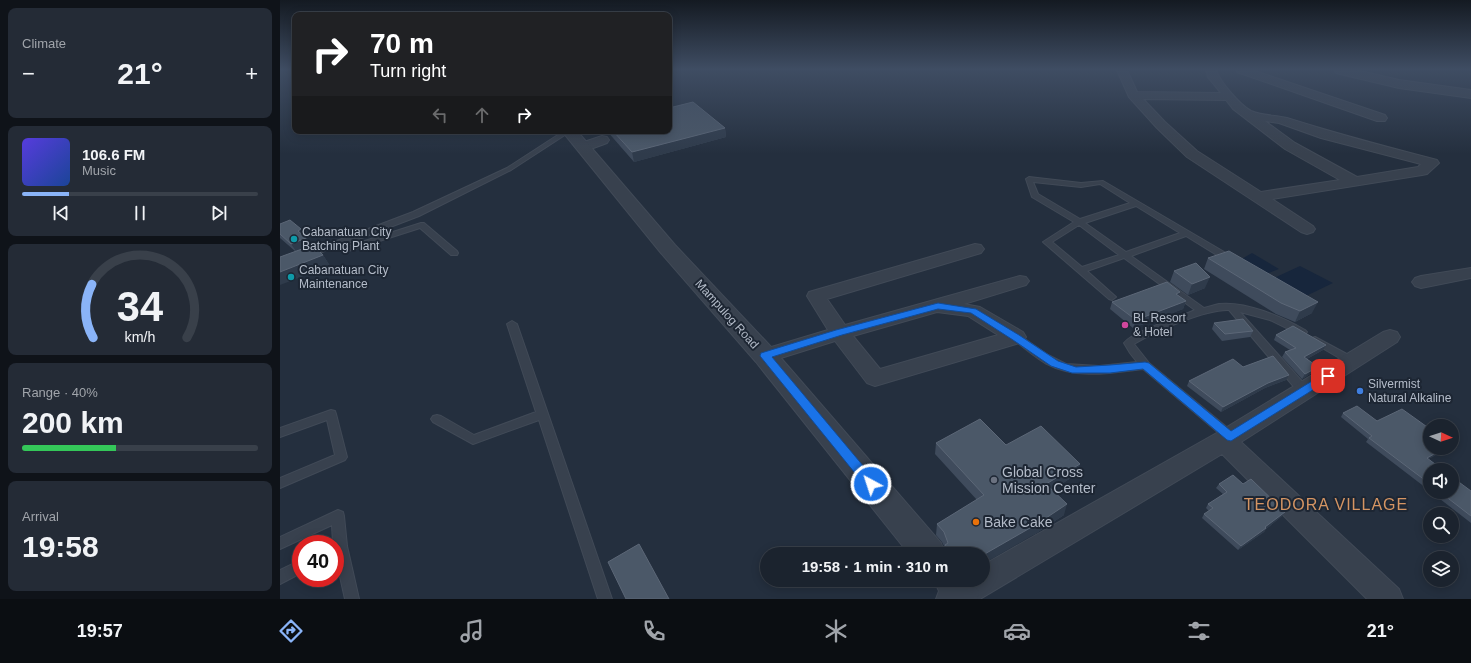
<!DOCTYPE html>
<meta charset="utf-8">
<style>
body{margin:0;font-family:Arial,sans-serif;background:#242b36;color:#f1f3f6;height:100vh;display:flex;flex-direction:column;font-size:15px;white-space:nowrap}
*{box-sizing:border-box;margin:0}
p{font-size:13px;color:#a0a4aa}
.icon{flex:none;width:22px;height:22px;fill:none;stroke:currentColor;stroke-width:2;stroke-linecap:round;stroke-linejoin:round}
.map{position:relative;flex:1;overflow:hidden}
.sheet{display:flex;flex-direction:column;gap:8px;padding:8px;background:#0f1319;width:280px}
.sheet>*{flex:none}
.hud{position:absolute;left:12px;top:12px;width:380px;height:122px;border-radius:8px;box-shadow:0 2px 10px #0003,0 0 0 1px #39404a;background:#202124;color:#fff;overflow:hidden}
.needle{width:26px;rotate:93deg}
.fabs{position:absolute;left:1143px;top:419px;display:grid;gap:8px}
.fabs a{display:grid;place-items:center;width:36px;height:36px;border-radius:50%;background:#1b232e;box-shadow:0 2px 10px #0003,0 0 0 1px #39404a;font-size:20px}
.speed{position:absolute;left:12px;top:535px;display:flex;gap:8px;font-size:20px;font-weight:700;text-align:center}
.speed>*{display:grid;place-content:center;width:52px;height:52px;border-radius:50%;background:#1b232e;box-shadow:0 2px 10px #0003,0 0 0 1px #39404a;line-height:1}
.speed .limit{border:6px solid #d22;background:#fff;color:#111}
.pin{position:absolute;display:grid;place-items:center;width:34px;height:34px;color:#fff;margin:-17px;border-radius:8px;box-shadow:0 2px 6px #0006}
.me{position:absolute;width:44px;margin:-22px;rotate:320deg;stroke-linejoin:round;filter:drop-shadow(0 0 3px #0008)}
.turn{display:flex;align-items:center;gap:14px;height:84px;padding:0 12px;font-size:18px}
.turn .icon{width:52px;height:52px;stroke-width:2.5}
.turn b{display:block;font-size:28px;line-height:34px}
.lanes{display:flex;align-items:center;height:38px;padding:0 12px;background:#0003;justify-content:center;gap:20px;direction:ltr}
.lanes .off{opacity:.35}
.big{font-size:30px;font-weight:700;line-height:1.1}
.sheet .widget{flex:1;display:flex;flex-direction:column;justify-content:center;gap:6px;min-width:0;padding:0 14px;border-radius:8px;background:#242b36}
.sheet .dial{align-items:center;gap:0}
.dial svg{height:104px;overflow:visible;fill:none;stroke:#39404a;stroke-width:7;stroke-linecap:round;text-anchor:middle}
.dial text{fill:#f1f3f6;stroke:none}
.song{display:flex;align-items:center;gap:12px}
.cover{width:48px;height:48px;border-radius:6px;background:linear-gradient(135deg,hsl(250 70% 55%),hsl(220 70% 35%))}
.played{height:4px;border-radius:2px;background:linear-gradient(90deg,#8ab4f8 20%,#39404a 20%)}
.keys{display:flex;justify-content:space-around;direction:ltr}
.heat{display:flex;justify-content:space-between;align-items:center;font-size:22px;direction:ltr}
.charge{height:6px;border-radius:3px;background:linear-gradient(90deg,#34c759 40%,#39404a 0)}
.trip{position:absolute;left:480px;top:547px;width:230px;height:40px;border-radius:20px;background:#1b232e;box-shadow:0 2px 10px #0003,0 0 0 1px #39404a;font-weight:700;line-height:40px;text-align:center}
.menu{display:flex;height:64px;justify-content:space-around;align-items:center;background:#0b0e12;color:#a0a4aa}
.menu .icon{width:28px;height:28px}
.menu .active{color:#8ab4f8}
.menu b{font-size:18px;color:#f1f3f6}
main{display:flex;flex:1;min-height:0}
.map>svg:first-child{display:block}
.water{fill:#17263c}
.lines{fill:none;stroke-linecap:round;stroke-linejoin:round}
.service-casing{stroke:#414a57;stroke-width:2}
.minor-casing{stroke:#414a57;stroke-width:2}
.tertiary-casing{stroke:#414a57;stroke-width:2}
.service{fill:#38414e;fill-rule:evenodd}
.minor{fill:#38414e;fill-rule:evenodd}
.tertiary{fill:#38414e;fill-rule:evenodd}
.wall{fill:#3f4b5c}
.shaded-wall{fill:#2f3b4b}
.building{fill:#4b5868;stroke:#5c6777}
.route{fill:#1a73e8;stroke:#114b97}
.culture-dot{fill:#0f9aa8;stroke:#1d2633;stroke-width:1.5}
.hotel-dot{fill:#d1479c;stroke:#1d2633;stroke-width:1.5}
.shop-dot{fill:#3f7fe0;stroke:#1d2633;stroke-width:1.5}
.worship-dot{fill:#6b7280;stroke:#1d2633;stroke-width:1.5}
.food-dot{fill:#e8710a;stroke:#1d2633;stroke-width:1.5}
.labels{text-anchor:middle;stroke-width:4;stroke-linejoin:round;paint-order:stroke}
.poi-label{font-size:12px;fill:#b4bcc9;stroke:#1d2633;text-anchor:start}
.street-label{font-size:12px;fill:#b4bcc9;stroke:#1d2633}
.near-poi-label{font-size:14px;fill:#b4bcc9;stroke:#1d2633;text-anchor:start}
.near-neighbourhood-label{font-size:16px;letter-spacing:1px;fill:#d59563;stroke:#1d2633}
</style>
<main>
<section class="sheet">
<div class="widget"><p>Climate</p>
<div class="heat"><a>−</a><b class="big">21°</b><a>+</a></div>
</div>
<div class="widget">
<div class="song"><i class="cover"></i><div><b>106.6 FM</b><p>Music</p></div></div>
<div class="played"></div>
<div class="keys"><svg class="icon" aria-label="previous" viewBox="0 0 24 24"><path d="M18 5L8 12l10 7zM5 5v14"/></svg><svg class="icon" aria-label="pause" viewBox="0 0 24 24"><path d="M8 5v14M16 5v14"/></svg><svg class="icon" aria-label="next" viewBox="0 0 24 24"><path d="M6 5l10 7-10 7zM19 5v14"/></svg></div>
</div>
<div class="widget dial"><svg viewBox="0 0 100 80">
<path d="M14 69A42 42 0 1 1 86 69"/>
<path d="M14 69A42 42 0 0 1 13 28" stroke="#8ab4f8"/>
<text x="50" y="56" font-size="32" font-weight="700">34</text>
<text x="50" y="72" font-size="11">km/h</text>
</svg></div>
<div class="widget"><p>Range · 40%</p><b class="big">200 km</b><div class="charge"></div></div>
<div class="widget"><p>Arrival</p><b class="big">19:58</b></div>
</section>
<div class="map">
<svg width="1191" height="599" viewBox="0 0 1191 599">
<rect width="100%" height="100%" fill="#242f3e"/>
<path class="water" d="M972,253L999,269L984,275L960,260Z
M1020,266L1053,283L1026,296L994,278Z"/>
<g class="lines">
<defs>
<path id="service" d="M284,131H291L231,170L139,216L63,245L66,247L141,223H144L177,251L178,253L177,255H171L140,228L65,252L56,247L28,257L24,255L25,253L133,212L227,168Z
M749,177L801,183L823,181L951,256L952,258L951,260H945L906,236L851,256L924,308C929,307 934,305 939,304C966,301 1002,317 1025,330L1027,332L1025,334H1019L990,320L960,312L1028,388L1029,391L1028,394H1020L949,310C926,309 875,331 854,344L869,363L955,434L957,437L955,440L951,441L947,440L863,369C831,373 796,380 765,363C754,356 743,347 733,339L731,337L733,335H739L768,355L786,364L819,366L857,362L850,353L844,343C853,331 900,317 915,310L844,258L807,271L836,297L832,300L829,299L763,242L794,222L752,197L746,179ZM753,182L801,187L820,184L850,203L800,219L758,194ZM856,206L900,233L846,252L805,223ZM799,225L839,255L802,267L772,242Z
M232,321L237,324L332,599H318L259,420L193,444L153,422L151,419L153,416L157,415L161,416L194,435L256,412L227,324Z
M1035,337L1076,359L1077,361L1076,363H1068L1032,342L1030,340L1032,338Z
M51,410L55,411L56,414L67,457L65,460L0,488V478L55,455L47,420L0,437V428Z
M58,510L63,512L64,516L67,546L79,599H65L55,554V544H50L53,543L52,525L0,549V537Z
M21,560V573L0,584V570Z"/>
<path id="minor" d="M837,70H847L857,92L941,93L928,77L926,70H936C940,82 960,105 971,111C981,116 996,115 1007,118C1057,134 1107,147 1157,160L1159,163L1147,174L1142,175L992,199L1033,226L1035,229L1033,232L1027,234L1021,232L907,157L877,128L849,97ZM863,99L946,100L953,109L1005,149L1060,180L981,192L917,151L885,122ZM985,121L999,123L1041,138L1141,164L1138,167L1077,177L1015,143Z
M956,70H972L1105,115L1107,118L1105,121H1097L957,72Z
M322,136L327,137L329,140L327,143L308,150H298L296,147L298,144Z
M695,244L701,245L704,249L701,253L547,299L565,325L740,276L746,277L749,281L746,285L684,304L700,307L743,332L746,337L743,342L595,386L587,383L555,341L485,363L478,361L474,356L478,351L548,330L527,296L529,292ZM657,312L688,316L718,335L600,369L573,336Z
M1191,268V278L1141,288L1135,286L1132,282L1135,278L1141,276Z
M1110,330L1117,332L1120,337L1117,342L961,442L1119,589L1123,599H1087L942,454L700,599H670L667,593L671,583L677,580H703V565L942,430L1103,332Z"/>
<path id="tertiary" d="M1054,70H1076L1119,80L1191,90V98L1119,88L1056,73Z
M282,131H297L395,245L494,350L661,543L665,554H629L476,362L381,253Z
M654,580H693L699,593L697,599H656L659,591Z"/>
</defs>
<use href="#service" class="service-casing"/>
<use href="#minor" class="minor-casing"/>
<use href="#tertiary" class="tertiary-casing"/>
<use href="#service" class="service"/>
<use href="#minor" class="minor"/>
<use href="#tertiary" class="tertiary"/>
</g>
<path class="wall" d="M445,128L446,137L354,162L327,131H389Z
M0,224L21,229L28,240H27L31,245L43,255L50,266L15,251L0,238Z
M928,258L1032,313L1015,322L996,314L924,269Z
M894,271L925,288L908,295L890,282Z
M899,296L906,301L903,309L853,328L830,309L832,302Z
M934,323L973,331L970,337L942,341L932,329Z
M996,335L1043,350L1027,359L1038,367L1035,371L1022,379L1002,357L1005,352L1010,350L994,340Z
M963,367L1006,380L985,388L941,412L907,386L909,381Z
M1063,413L1097,421L1169,448L1148,459L1150,470V491L1086,442L1088,439L1061,417Z
M656,443L726,445L797,474L772,490L784,515L755,534L703,554H664L665,548L662,542L656,535L657,524L697,500L655,454Z
M939,484L1002,516L986,529L984,532L958,550L922,518L924,514L929,511L926,508L928,504L943,494L936,488Z
M1191,491V523L1151,492H1172Z"/>
<path class="shaded-wall" d="M392,75L393,83L389,84V76Z
M445,128L446,137L354,162L352,152Z
M21,229L33,249L18,254L11,244L18,231Z
M43,255L50,266L0,285V272Z
M930,277L925,288L908,295L912,284Z
M900,292L898,299L896,294Z
M906,301L903,309L853,328L856,320Z
M1038,302L1032,313L1015,322L1020,311Z
M1046,345L1043,350L1021,362L1024,357Z
M1038,367L1035,371L1022,379L1025,374Z
M1009,375L1006,380L985,388L941,412L943,407L988,383Z
M1165,448H1169L1143,462L1147,458Z
M800,464L797,474L764,495L766,484Z
M787,504L784,515L755,534L703,564V555Z
M1005,512L1002,516L986,529L984,532L958,550L961,546Z"/>
<path class="building" d="M413,102L445,128L352,152L333,131H389V108Z
M10,220L21,229L18,231L26,238L11,244L0,234V224Z
M33,245L43,255L0,272V257Z
M949,251L1038,302L1020,311L1001,303L928,258Z
M916,263L930,277L912,284L894,271Z
M887,282L900,292L896,294L906,301L856,320L832,302Z
M963,319L973,331L945,334L934,323Z
M1013,326L1046,345L1024,357L1038,367L1025,374L1005,352L1016,348L996,335Z
M993,356L1009,375L988,383L943,407L909,381L953,359L963,367Z
M1077,406L1097,421L1122,409L1150,429V448H1165L1147,458L1163,470H1150V484L1089,438L1092,436L1063,413Z
M700,419L726,445L761,426L800,464L766,484L787,504L757,524L703,555V554H674L670,553L665,545L668,543L664,532L657,524L704,495L656,443Z
M953,475L963,484L971,479L1005,512L985,527L986,528L961,546L924,514L933,508L928,504L947,492L939,484Z
M1172,477L1191,491V516L1160,492H1172Z
M359,544L389,599H346L328,562Z"/>
<linearGradient id="sky" x2="0" y2="1"><stop stop-color="#141a22"/><stop offset="0.45" stop-color="#3f4d63"/><stop offset="1" stop-color="#3f4d63" stop-opacity="0"/></linearGradient>
<rect width="1191" height="154" fill="url(#sky)"/>
<path class="route" d="M658,303L696,309L739,335L778,361L796,367L830,365L865,362L869,363L951,431L1045,373H1052L1053,376L1052,378L951,441L947,440L863,369L830,373H792L771,366L733,340L691,313L658,309L562,335L492,357L595,480L597,484L595,488L591,489L587,488L480,356L481,353L556,330Z"/>
<g class="culture-dot">
<circle cx="14" cy="239" r="4"/>
<circle cx="11" cy="277" r="4"/>
</g>
<circle class="hotel-dot" cx="845" cy="325" r="4"/>
<circle class="shop-dot" cx="1080" cy="391" r="4"/>
<circle class="worship-dot" cx="714" cy="480" r="4"/>
<circle class="food-dot" cx="696" cy="522" r="4"/>
<g class="labels">
<g class="poi-label">
<text x="22" y="236">Cabanatuan City<tspan x="22" dy="14">Batching Plant</tspan></text>
<text x="19" y="274">Cabanatuan City<tspan x="19" dy="14">Maintenance</tspan></text>
<text x="853" y="322">BL Resort<tspan x="853" dy="14">&amp; Hotel</tspan></text>
<text x="1088" y="388">Silvermist<tspan x="1088" dy="14">Natural Alkaline</tspan></text>
</g>
<g class="street-label">
<text transform="translate(447 314) rotate(48)" y="4">Mampulog Road</text>
</g>
<g class="near-poi-label">
<text x="722" y="477">Global Cross<tspan x="722" dy="16">Mission Center</tspan></text>
<text x="704" y="527">Bake Cake</text>
</g>
<g class="near-neighbourhood-label">
<text x="1046" y="510">TEODORA VILLAGE</text>
</g>
</g>
</svg>
<div class="fabs">
<a><svg class="needle" viewBox="-14 -14 28 28"><path d="M0-13l5 13h-10z" fill="#e53935"/><path d="M0 13l5-13h-10z" fill="#a0a4aa"/></svg></a>
<a><svg class="icon" aria-label="sound" viewBox="0 0 24 24"><path d="M4 9h4l5-4v14l-5-4H4zM17 9q2 3 0 6"/></svg></a>
<a><svg class="icon" aria-label="search" viewBox="0 0 24 24"><circle cx="10" cy="10" r="6"/><path d="M15 15l6 6"/></svg></a>
<a><svg class="icon" aria-label="layers" viewBox="0 0 24 24"><path d="M12 4l9 5-9 5-9-5zM3 14l9 5 9-5"/></svg></a>
</div>
<div class="speed"><div class="limit">40</div></div>
<div class="pin" style="left:1048px;top:376px;background:#d93025"><svg class="icon" aria-label="arrive" viewBox="0 0 24 24"><path d="M6 21V4h12l-3 4 3 4H6"/></svg></div>
<svg class="me" style="left:591px;top:484px" viewBox="-20 -20 40 40"><circle r="17" fill="#1a73e8" stroke="#fff" stroke-width="3"/><path d="M0-11L8 9 0 5-8 9z" fill="#fff"/></svg>
<div class="trip">19:58 · 1 min · 310 m</div>
<div class="hud">
<div class="turn"><svg class="icon" aria-label="right" viewBox="0 0 24 24"><path d="M7 20v-9h11M14 6l5 5-5 5"/></svg><div><b>70 m</b>Turn right</div></div>
<div class="lanes"><svg class="icon off" aria-label="left" viewBox="0 0 24 24"><path d="M17 20v-9H6M10 6l-5 5 5 5"/></svg><svg class="icon off" aria-label="ahead" viewBox="0 0 24 24"><path d="M12 20V5M6 11l6-6 6 6"/></svg><svg class="icon" aria-label="right" viewBox="0 0 24 24"><path d="M7 20v-9h11M14 6l5 5-5 5"/></svg></div>
</div>
</div>
</main>
<nav class="menu">
<b>19:57</b>
<svg class="icon active" aria-label="directions" viewBox="0 0 24 24"><path d="M12 3l9 9-9 9-9-9zM9 14v-3h6M13 9l2 2-2 2"/></svg>
<svg class="icon" aria-label="music" viewBox="0 0 24 24"><path d="M9 18V5l10-2v13"/><circle cx="6" cy="18" r="3"/><circle cx="16" cy="16" r="3"/></svg>
<svg class="icon" aria-label="phone" viewBox="0 0 24 24"><path d="M5 4h4l2 5-3 2q2 4 5 5l2-3 5 2v4C11 20 4 13 5 4z"/></svg>
<svg class="icon" aria-label="climate" viewBox="0 0 24 24"><path d="M12 3v18M4 7l16 10M4 17L20 7"/></svg>
<svg class="icon" aria-label="car" viewBox="0 0 24 24"><path d="M5 17H2v-5l4-1 3-4h7l3 4 3 1v5h-3M9 17h6M6 11h13"/><circle cx="7" cy="17" r="2"/><circle cx="17" cy="17" r="2"/></svg>
<svg class="icon" aria-label="filters" viewBox="0 0 24 24"><path d="M4 7h16M4 17h16"/><circle cx="9" cy="7" r="2"/><circle cx="15" cy="17" r="2"/></svg>
<b>21°</b>
</nav>
